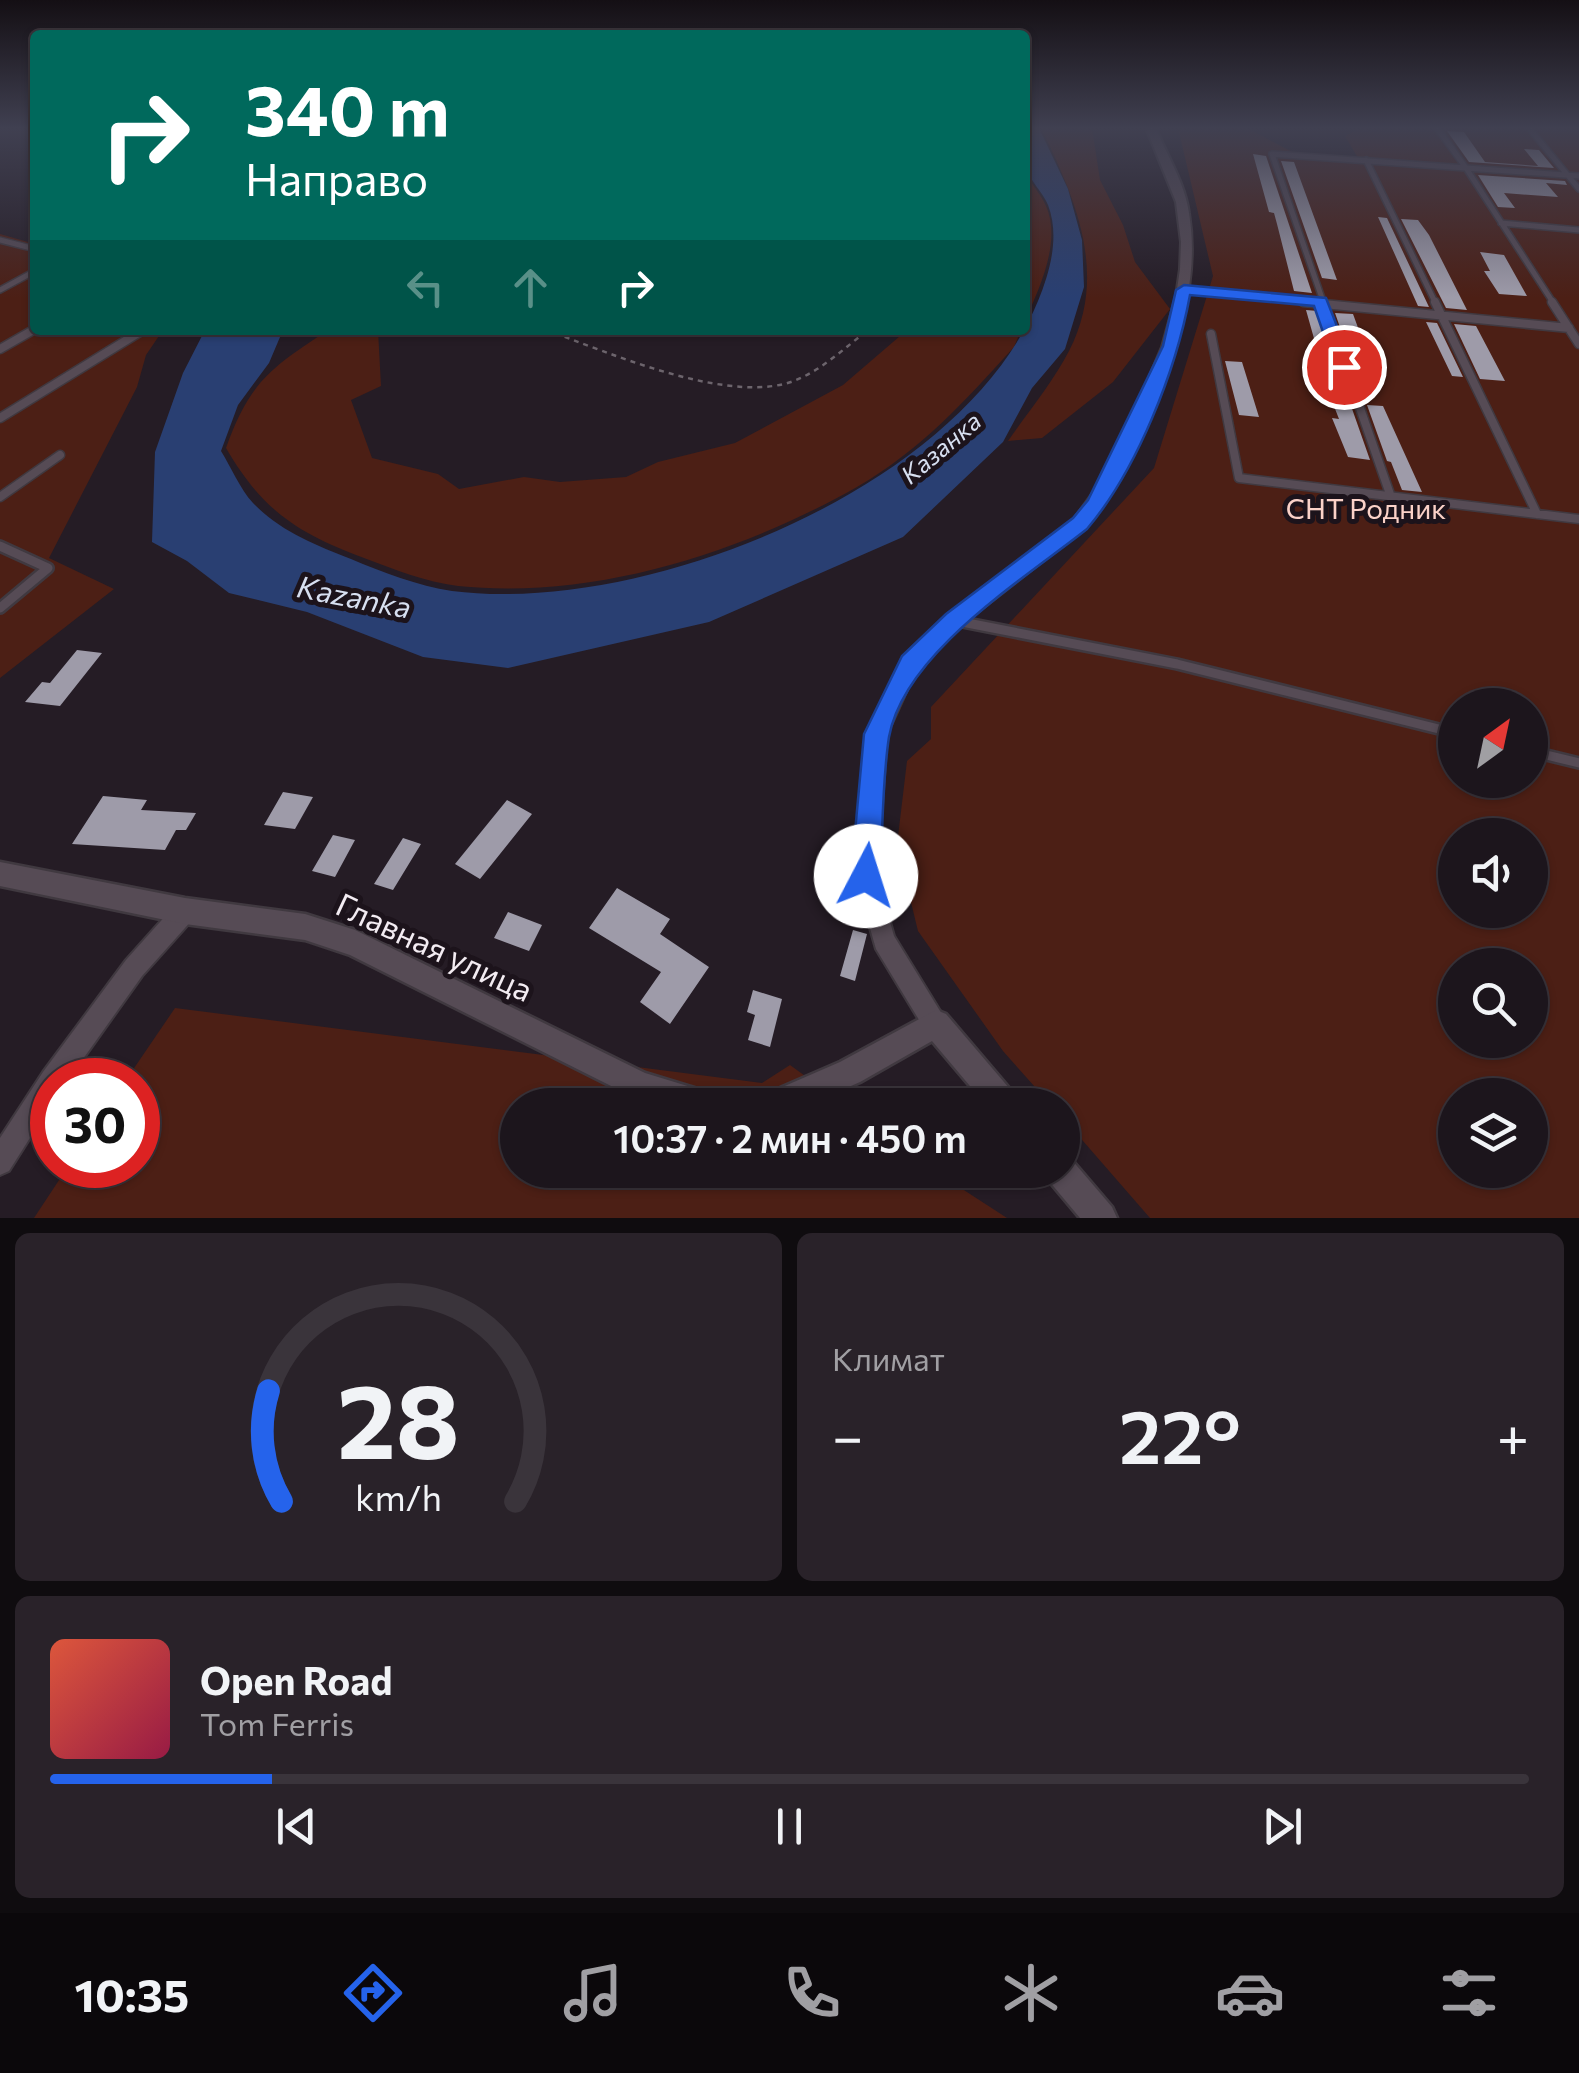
<!DOCTYPE html>
<html lang="ru">
<meta charset="utf-8">
<style>
body{margin:0;font-family:Commissioner,sans-serif;background:#292229;color:#f1f3f6;height:100vh;display:flex;flex-direction:column;font-size:38px;white-space:nowrap}
*{box-sizing:border-box;margin:0}
p{font-size:32px;color:#a09fa3}
.icon{flex:none;width:55px;height:55px;fill:none;stroke:currentColor;stroke-width:2;stroke-linecap:round;stroke-linejoin:round}
.map{position:relative;height:1218px;overflow:hidden}
.details{display:flex;flex-direction:column;gap:15px;padding:15px;background:#0f0c0f;flex:1}
.details>*{flex:none}
.banner{position:absolute;left:30px;top:30px;width:1000px;height:305px;border-radius:10px;box-shadow:0 2px 8px #0004,0 0 0 2px #3a343b;background:#00695c;color:#fff;overflow:hidden}
.needle{width:65px;rotate:33deg}
.tools{position:absolute;left:1438px;top:688px;display:grid;gap:20px}
.tools a{display:grid;place-items:center;width:110px;height:110px;border-radius:50%;background:#1c151c;box-shadow:0 2px 8px #0004,0 0 0 2px #3a343b;font-size:50px}
.speed{position:absolute;left:30px;top:1058px;display:flex;gap:20px;font-size:50px;font-weight:700;text-align:center}
.speed>*{display:grid;place-content:center;width:130px;height:130px;border-radius:50%;background:#1c151c;box-shadow:0 2px 8px #0004,0 0 0 2px #3a343b;line-height:1}
.speed .limit{border:15px solid #d22;background:#fff;color:#111}
.pin{position:absolute;display:grid;place-items:center;width:85px;height:85px;color:#fff;margin:-42px;border:5px solid #fff;border-radius:50%;box-shadow:0 2px 10px #0007}
.me{position:absolute;width:110px;margin:-55px;rotate:5deg;stroke-linejoin:round;filter:drop-shadow(0 0 8px #0008)}
.turn{display:flex;align-items:center;gap:35px;height:210px;padding:0 50px;font-size:45px}
.turn .icon{width:130px;height:130px;stroke-width:2.5}
.turn b{display:block;font-size:70px;line-height:85px}
.lanes{display:flex;align-items:center;height:95px;padding:0 50px;background:#0003;justify-content:center;gap:50px;direction:ltr}
.lanes .off{opacity:.35}
.big{font-size:75px;font-weight:600;line-height:1.1}
.details .card{flex:1;display:flex;flex-direction:column;justify-content:center;gap:15px;min-width:0;padding:0 35px;border-radius:15px;background:#292229}
.details .dial{align-items:center;gap:0}
.dial svg{height:260px;overflow:visible;fill:none;stroke:#3a343b;stroke-width:7;stroke-linecap:round;text-anchor:middle}
.dial text{fill:#f1f3f6;stroke:none}
.song{display:flex;align-items:center;gap:30px}
.cover{width:120px;height:120px;border-radius:15px;background:linear-gradient(135deg,hsl(10 70% 55%),hsl(340 70% 35%))}
.played{height:10px;border-radius:5px;background:linear-gradient(90deg,#2563eb 15%,#3a343b 15%)}
.keys{display:flex;justify-content:space-around;direction:ltr}
.heat{display:flex;justify-content:space-between;align-items:center;font-size:55px;direction:ltr}
.details .tiles{flex:1;display:grid;gap:15px;grid-template-columns:1fr 1fr}
.card:last-child{grid-column:span 2}
.trip{position:absolute;left:500px;top:1088px;width:580px;height:100px;border-radius:50px;background:#1c151c;box-shadow:0 2px 8px #0004,0 0 0 2px #3a343b;font-weight:600;line-height:100px;text-align:center}
.tab-bar{display:flex;height:160px;justify-content:space-around;align-items:center;background:#0b080b;color:#a09fa3}
.tab-bar .icon{width:70px;height:70px}
.tab-bar .on{color:#2563eb}
.tab-bar b{font-size:45px;color:#f1f3f6}
.map>svg:first-child{display:block}
.green{fill:#4c1f15;fill-rule:evenodd}
.water{fill:#293f72}
.building{fill:#9e9ba9}
.lines{fill:none;stroke-linecap:round;stroke-linejoin:round}
.service-far2-casing{stroke:#403940;stroke-width:8}
.service-far1-casing{stroke:#403940;stroke-width:11}
.service-casing{stroke:#403940;stroke-width:14}
.minor-casing{stroke:#403940;stroke-width:4}
.tertiary-casing{stroke:#403940;stroke-width:5}
.path{stroke:#6c646c;stroke-width:2.5;stroke-dasharray:5 5;stroke-linecap:butt}
.service-far2{stroke:#564b55;stroke-width:5}
.service-far1{stroke:#564b55;stroke-width:8}
.service{stroke:#564b55;stroke-width:9}
.minor{fill:#564b55;fill-rule:evenodd}
.tertiary{fill:#564b55;fill-rule:evenodd}
.route{fill:#2563eb;stroke:#184099;stroke-width:2.5}
.labels{text-anchor:middle;stroke-width:10;stroke-linejoin:round;paint-order:stroke}
.far-water-label{font-size:25px;font-style:italic;fill:#d7dff0;stroke:#1c131b}
.park-label{font-size:28px;fill:#fbd2c8;stroke:#1c131b}
.water-label{font-size:30px;font-style:italic;fill:#d7dff0;stroke:#1c131b}
.near-street-label{font-size:32px;fill:#f3ecf2;stroke:#1c131b}
</style>
<div class="map">
<svg width="1579" height="1218" viewBox="0 0 1579 1218">
<rect width="100%" height="100%" fill="#251c25"/>
<path class="green" d="M1041,128H1092L1100,180L1123,225L1135,262L1170,309L1113,382L1042,438L1008,441C1028,412 1053,382 1069,351C1109,274 1075,198 1041,128Z
M1178,128H1247L1298,155L1358,158L1345,136L1361,128H1579V1218H1150L1063,1118L1062,1105H1051L1003,1051L918,931L897,845L907,761L931,739V707L1154,468L1213,276ZM1455,705H1530V780H1455ZM1455,835H1530V910H1455ZM1455,965H1530V1040H1455ZM1455,1095H1530V1170H1455Z
M1025,172C1031,184 1041,194 1046,206C1062,241 1039,289 1025,321Z
M0,234L35,244V330H163L146,355L137,387L49,558L114,589L0,678Z
M328,330H378L381,386L351,400L372,458L438,474L459,489L524,477L560,482L626,477L658,462L735,443L843,385L900,336L928,330H1021L1014,347C965,401 921,450 857,487C740,553 593,600 458,586C425,582 394,569 364,558C297,533 262,510 226,448C250,381 271,368 328,330Z
M175,1008L762,1083L790,1065L845,1105H518V1170H933L1007,1218H34L69,1165H138V1080H126Z"/>
<path class="water" d="M1025,128H1039L1068,189L1082,240L1084,287L1065,349L1032,388L1003,442L903,537L709,622L508,668L423,657L307,612L229,593L187,561L152,542L155,452L183,373L205,330H283L269,363L238,405L221,451C231,467 240,489 253,503C280,531 315,545 351,559C382,572 418,586 452,591C645,616 962,488 1038,301C1050,272 1060,236 1048,205C1043,192 1029,180 1025,166C1022,155 1025,139 1025,128Z"/>
<path class="building" d="M1447,131L1464,132L1485,162L1538,166L1524,149L1539,150L1554,168L1469,162Z
M1253,154L1266,156L1312,293L1294,291L1277,224L1274,213L1269,212Z
M1281,161L1294,162L1337,280L1322,278Z
M1478,175L1565,181L1567,185L1546,183L1558,197L1504,193L1515,208L1498,207Z
M1378,217L1387,218L1429,307L1418,306Z
M1401,219L1418,220L1429,235L1467,310L1446,308Z
M1480,252L1504,255L1527,296L1499,294L1484,271H1490Z
M1306,310L1318,311L1338,368L1322,367Z
M1335,313L1353,314L1371,363L1365,362L1369,372L1355,370Z
M1426,322L1437,323L1463,377L1452,376Z
M1454,324L1476,326L1505,381L1480,379Z
M1225,361L1242,362L1259,417L1239,415Z
M1332,401L1350,403L1370,460L1348,457L1332,418L1339,419Z
M1367,405L1383,406L1422,492L1402,490L1391,462L1387,461Z
M77,650L102,653L60,706L25,702L42,682L50,683Z
M283,792L313,797L295,829L264,825Z
M103,796L147,800L141,810L196,813L186,830H176L165,850L72,844Z
M507,800L532,814L480,879L455,864Z
M333,835L355,840L335,877L312,871Z
M403,838L421,844L393,890L374,884Z
M617,888L670,919L660,934L709,967L670,1024L640,1002L661,972L589,928Z
M508,912L542,925L529,951L494,938Z
M853,930L867,934L855,981L840,976Z
M753,990L782,999L770,1047L748,1040L755,1015L747,1012Z"/>
<g class="lines">
<defs>
<path id="service-far2" d="M1437,128L1466,168L1579,176
M1529,128L1579,189
M1366,160L1436,304
M1501,223L1579,230
M0,240L35,249
M0,290L35,271
M1183,290L1329,304
M1324,304L1272,154L1466,168L1554,304"/>
<path id="service-far1" d="M1303,302L1569,328
M1323,302L1391,497
M1435,302L1537,514
M1552,302L1579,344
M1211,334L1239,478L1579,519
M0,349L35,329
M0,418L143,330
M0,497L60,455"/>
<path id="service" d="M0,546L48,568L0,608
M957,621L1177,664L1455,733
M1530,751L1579,763"/>
<path id="minor" d="M1146,128H1156C1167,156 1185,183 1189,213C1201,286 1174,355 1145,420C1129,458 1112,495 1086,527L960,626L917,668L887,734L877,876L894,936L948,1024L945,1033L936,1036L927,1033L876,949L855,876L867,734L903,658L948,616L1074,519L1098,486L1130,423L1162,347L1176,296L1180,269L1181,242L1176,202Z
M185,900L193,903L196,911L193,919L142,976L68,1080H52V1103L9,1171L0,1175V1138L43,1072L126,960L177,903Z"/>
<path id="tertiary" d="M0,862L185,898L305,914L355,930L645,1073L717,1095L722,1105H656L641,1101L350,955L305,940L185,924L0,886Z
M936,1010L946,1014L1015,1095L1020,1105H986L932,1041L860,1082L808,1105H759L764,1095L840,1062Z
M1062,1156L1071,1159L1112,1207L1117,1218H1080L1049,1181L1045,1170H1062Z"/>
</defs>
<use href="#service-far2" class="service-far2-casing"/>
<use href="#service-far1" class="service-far1-casing"/>
<use href="#service" class="service-casing"/>
<use href="#minor" class="minor-casing"/>
<use href="#tertiary" class="tertiary-casing"/>
<path class="path" d="M546,330C610,353 717,400 784,384C816,376 843,349 868,330"/>
<use href="#service-far2" class="service-far2"/>
<use href="#service-far1" class="service-far1"/>
<use href="#service" class="service"/>
<use href="#minor" class="minor"/>
<use href="#tertiary" class="tertiary"/>
</g>
<linearGradient id="sky" x2="0" y2="1"><stop stop-color="#140f14"/><stop offset="0.43" stop-color="#404051"/><stop offset="1" stop-color="#404051" stop-opacity="0"/></linearGradient>
<rect width="1579" height="298" fill="url(#sky)"/>
<path class="route" d="M1184,285L1326,298L1353,367L1344,372L1335,367L1314,306L1190,295C1176,371 1137,470 1087,529C1024,579 904,653 889,737C882,782 883,831 880,876L876,886L866,890L855,886L851,876L864,734L902,656L946,614L1073,518L1088,500L1163,346L1176,290Z"/>
<g class="labels">
<g class="far-water-label">
<text transform="translate(941 448) rotate(-40)" y="9">Казанка</text>
</g>
<g class="park-label">
<text x="1366" y="519">СНТ Родник</text>
</g>
<g class="water-label">
<text transform="translate(354 598) rotate(11)" y="10">Kazanka</text>
</g>
<g class="near-street-label">
<text transform="translate(434 948) rotate(25)" y="11">Главная улица</text>
</g>
</g>
</svg>
<div class="tools">
<a><svg class="needle" viewBox="-14 -14 28 28"><path d="M0-13l5 13h-10z" fill="#e53935"/><path d="M0 13l5-13h-10z" fill="#a09fa3"/></svg></a>
<a><svg class="icon" aria-label="sound" viewBox="0 0 24 24"><path d="M4 9h4l5-4v14l-5-4H4zM17 9q2 3 0 6"/></svg></a>
<a><svg class="icon" aria-label="search" viewBox="0 0 24 24"><circle cx="10" cy="10" r="6"/><path d="M15 15l6 6"/></svg></a>
<a><svg class="icon" aria-label="layers" viewBox="0 0 24 24"><path d="M12 4l9 5-9 5-9-5zM3 14l9 5 9-5"/></svg></a>
</div>
<div class="speed"><div class="limit">30</div></div>
<div class="pin" style="left:1344px;top:367px;background:#d93025"><svg class="icon" aria-label="arrive" viewBox="0 0 24 24"><path d="M6 21V4h12l-3 4 3 4H6"/></svg></div>
<svg class="me" style="left:866px;top:876px" viewBox="-20 -20 40 40"><circle r="19" fill="#fff"/><path d="M0-13L10 11 0 6-10 11z" fill="#2563eb"/></svg>
<div class="trip">10:37 · 2 мин · 450 m</div>
<div class="banner">
<div class="turn"><svg class="icon" aria-label="right" viewBox="0 0 24 24"><path d="M7 20v-9h11M14 6l5 5-5 5"/></svg><div><b>340 m</b>Направо</div></div>
<div class="lanes"><svg class="icon off" aria-label="left" viewBox="0 0 24 24"><path d="M17 20v-9H6M10 6l-5 5 5 5"/></svg><svg class="icon off" aria-label="ahead" viewBox="0 0 24 24"><path d="M12 20V5M6 11l6-6 6 6"/></svg><svg class="icon" aria-label="right" viewBox="0 0 24 24"><path d="M7 20v-9h11M14 6l5 5-5 5"/></svg></div>
</div>
</div>
<section class="details">
<div class="tiles">
<div class="card dial"><svg viewBox="0 0 100 80">
<path d="M14 69A42 42 0 1 1 86 69"/>
<path d="M14 69A42 42 0 0 1 10 35" stroke="#2563eb"/>
<text x="50" y="56" font-size="32" font-weight="700">28</text>
<text x="50" y="72" font-size="11">km/h</text>
</svg></div>
<div class="card"><p>Климат</p>
<div class="heat"><a>−</a><b class="big">22°</b><a>+</a></div>
</div>
<div class="card">
<div class="song"><i class="cover"></i><div><b>Open Road</b><p>Tom Ferris</p></div></div>
<div class="played"></div>
<div class="keys"><svg class="icon" aria-label="previous" viewBox="0 0 24 24"><path d="M18 5L8 12l10 7zM5 5v14"/></svg><svg class="icon" aria-label="pause" viewBox="0 0 24 24"><path d="M8 5v14M16 5v14"/></svg><svg class="icon" aria-label="next" viewBox="0 0 24 24"><path d="M6 5l10 7-10 7zM19 5v14"/></svg></div>
</div>
</div>
</section>
<nav class="tab-bar">
<b>10:35</b>
<svg class="icon on" aria-label="directions" viewBox="0 0 24 24"><path d="M12 3l9 9-9 9-9-9zM9 14v-3h6M13 9l2 2-2 2"/></svg>
<svg class="icon" aria-label="music" viewBox="0 0 24 24"><path d="M9 18V5l10-2v13"/><circle cx="6" cy="18" r="3"/><circle cx="16" cy="16" r="3"/></svg>
<svg class="icon" aria-label="phone" viewBox="0 0 24 24"><path d="M5 4h4l2 5-3 2q2 4 5 5l2-3 5 2v4C11 20 4 13 5 4z"/></svg>
<svg class="icon" aria-label="climate" viewBox="0 0 24 24"><path d="M12 3v18M4 7l16 10M4 17L20 7"/></svg>
<svg class="icon" aria-label="car" viewBox="0 0 24 24"><path d="M5 17H2v-5l4-1 3-4h7l3 4 3 1v5h-3M9 17h6M6 11h13"/><circle cx="7" cy="17" r="2"/><circle cx="17" cy="17" r="2"/></svg>
<svg class="icon" aria-label="filters" viewBox="0 0 24 24"><path d="M4 7h16M4 17h16"/><circle cx="9" cy="7" r="2"/><circle cx="15" cy="17" r="2"/></svg>
</nav>
